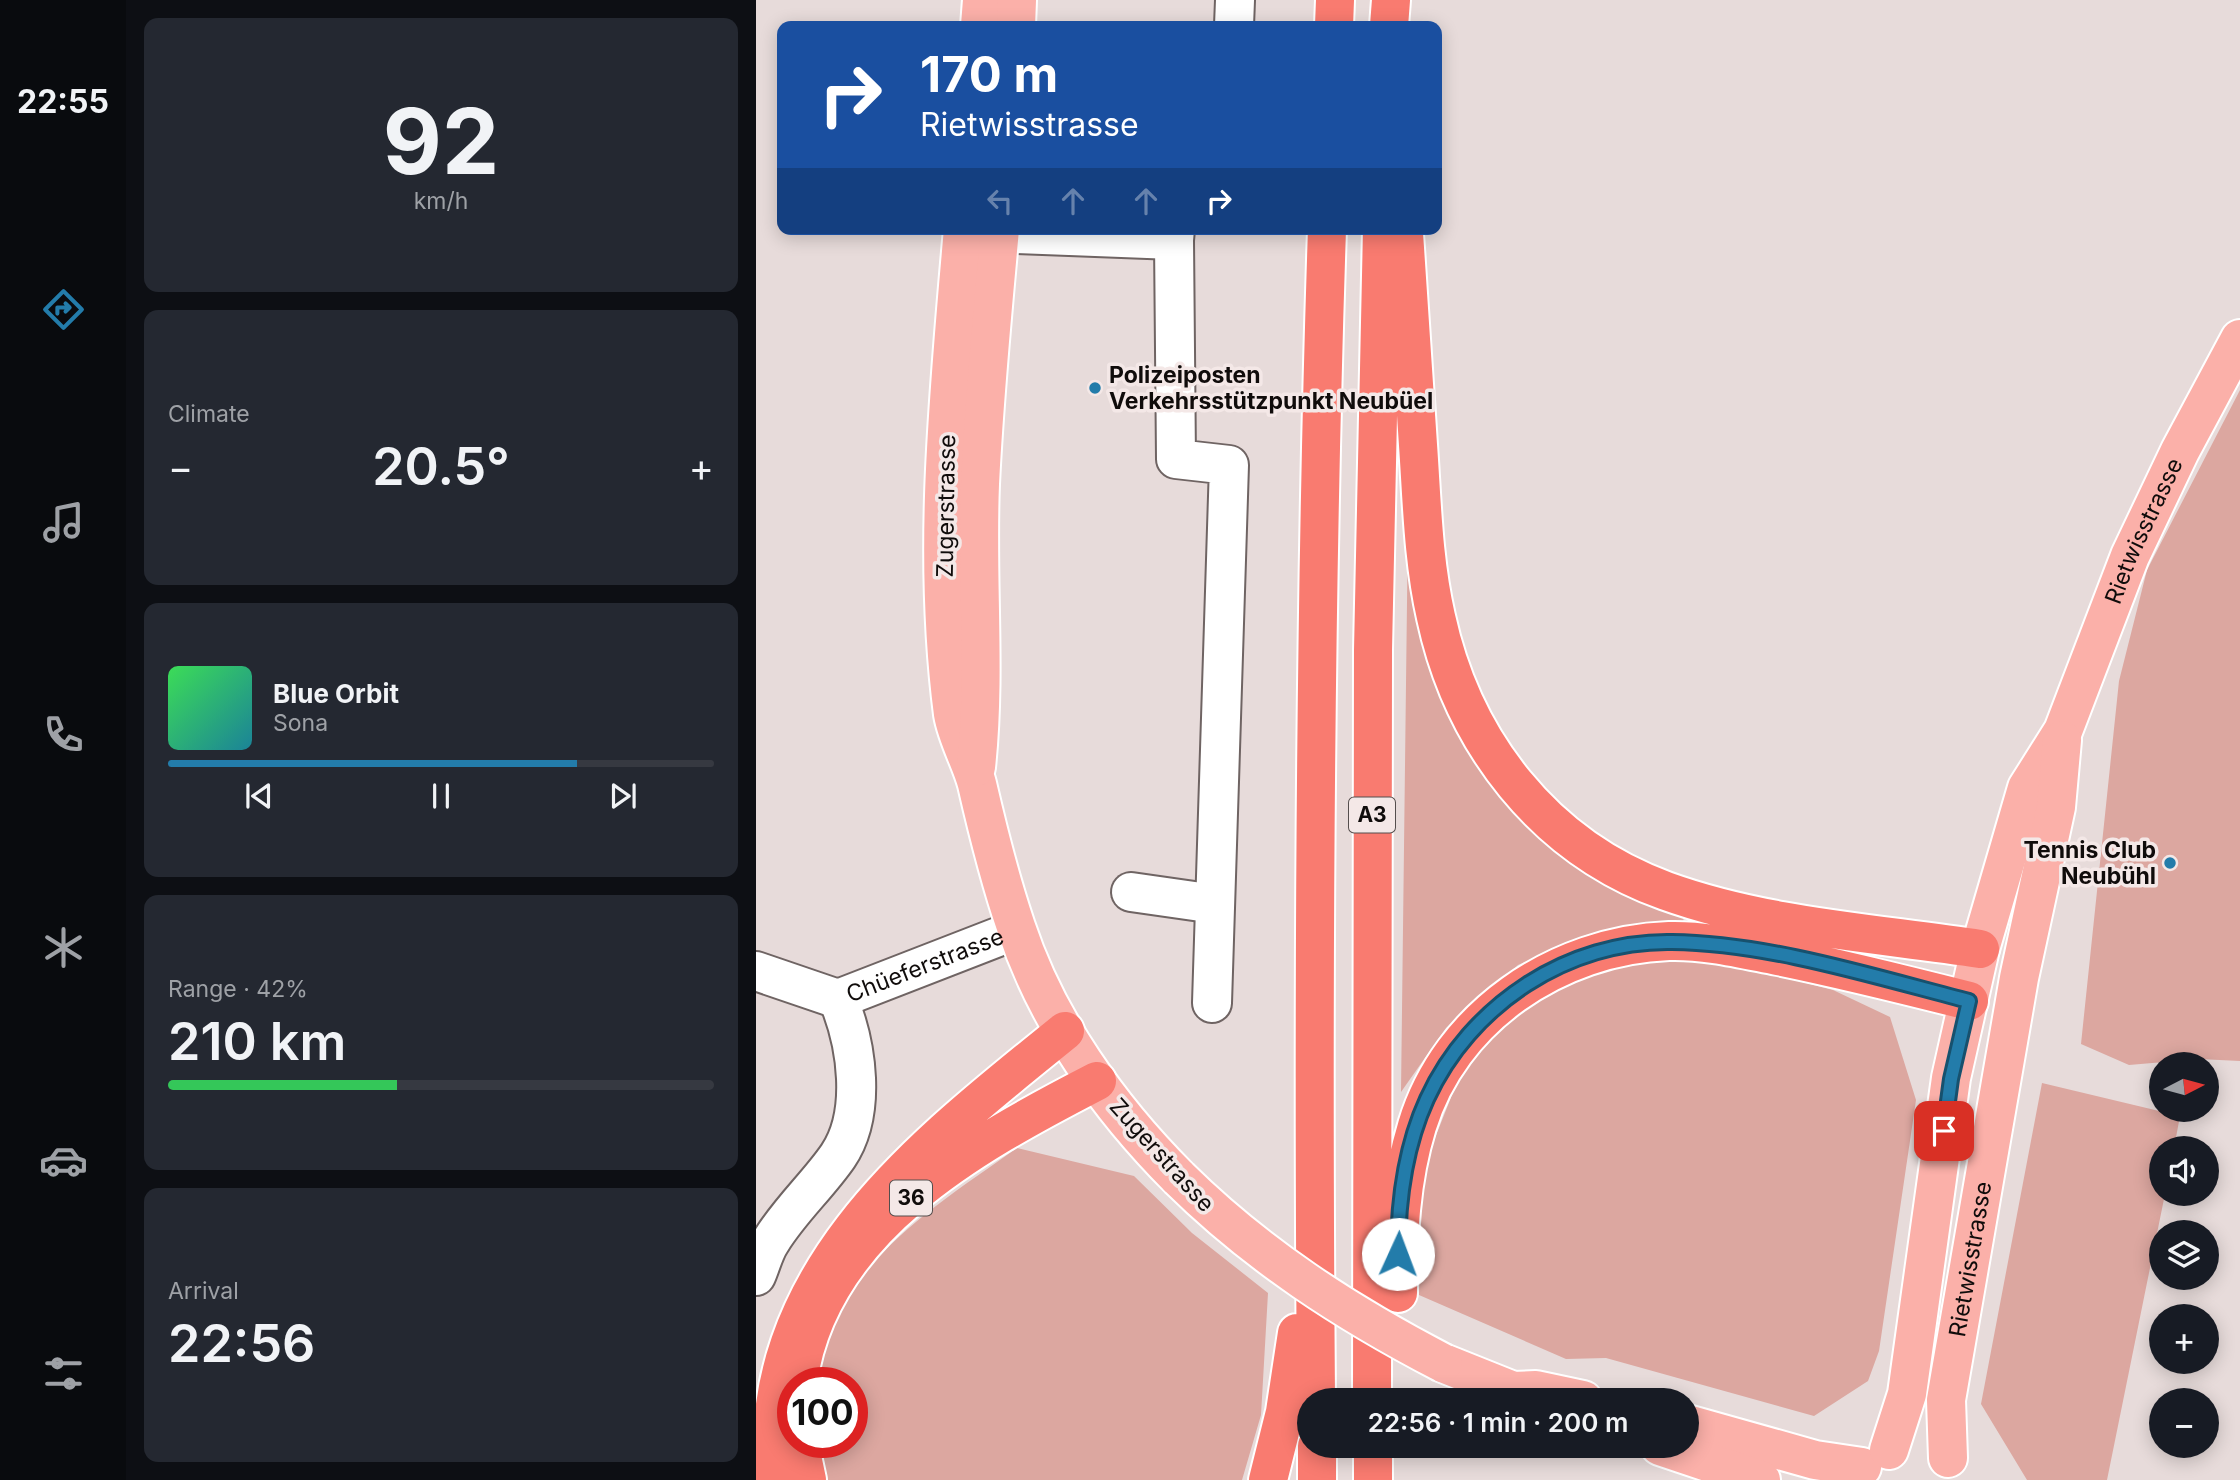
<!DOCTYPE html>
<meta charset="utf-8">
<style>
body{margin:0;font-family:Inter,sans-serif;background:#242831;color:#f1f3f6;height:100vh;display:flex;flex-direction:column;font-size:26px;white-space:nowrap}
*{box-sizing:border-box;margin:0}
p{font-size:23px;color:#9ea1a6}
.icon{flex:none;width:38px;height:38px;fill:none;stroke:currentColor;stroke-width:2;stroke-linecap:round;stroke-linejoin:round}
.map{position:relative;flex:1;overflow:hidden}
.sheet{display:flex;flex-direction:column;gap:18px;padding:18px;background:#0d0f14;width:630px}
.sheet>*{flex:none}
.hud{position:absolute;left:21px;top:21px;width:665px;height:214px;border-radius:14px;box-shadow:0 4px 18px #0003;background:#1a4fa0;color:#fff;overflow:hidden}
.needle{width:46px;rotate:84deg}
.fabs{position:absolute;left:1393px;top:1052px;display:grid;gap:14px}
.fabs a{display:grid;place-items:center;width:70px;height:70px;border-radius:50%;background:#171b24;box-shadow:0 4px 18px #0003;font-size:35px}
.speed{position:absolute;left:21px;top:1367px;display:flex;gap:14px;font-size:35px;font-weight:700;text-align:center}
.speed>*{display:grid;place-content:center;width:91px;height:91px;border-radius:50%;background:#171b24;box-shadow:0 4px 18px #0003;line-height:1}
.speed .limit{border:10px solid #d22;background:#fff;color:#111}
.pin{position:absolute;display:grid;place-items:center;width:60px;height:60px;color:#fff;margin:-30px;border-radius:14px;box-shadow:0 4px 10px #0006}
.me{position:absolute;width:77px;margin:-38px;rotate:2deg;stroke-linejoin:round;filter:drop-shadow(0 0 5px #0008)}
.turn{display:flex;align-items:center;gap:24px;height:147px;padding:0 28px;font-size:32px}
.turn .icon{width:91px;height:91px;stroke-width:2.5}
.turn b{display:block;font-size:49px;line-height:60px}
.lanes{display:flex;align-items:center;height:66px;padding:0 28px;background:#0003;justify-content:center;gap:35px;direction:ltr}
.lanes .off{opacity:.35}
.big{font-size:52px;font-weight:600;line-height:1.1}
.sheet .card{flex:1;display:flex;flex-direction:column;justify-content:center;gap:10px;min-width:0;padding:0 24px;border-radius:14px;background:#242831}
.sheet .dial{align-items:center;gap:0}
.dial b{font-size:91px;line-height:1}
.song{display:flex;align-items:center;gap:21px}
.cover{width:84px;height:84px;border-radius:10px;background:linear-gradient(135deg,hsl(130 70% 55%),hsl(190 70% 35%))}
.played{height:7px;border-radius:4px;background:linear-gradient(90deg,#237caa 75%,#363941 75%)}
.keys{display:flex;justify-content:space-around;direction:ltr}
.heat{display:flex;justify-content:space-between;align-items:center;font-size:38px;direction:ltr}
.charge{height:10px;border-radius:5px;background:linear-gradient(90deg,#34c759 42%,#363941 0)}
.trip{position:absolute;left:541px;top:1388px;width:402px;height:70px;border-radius:35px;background:#171b24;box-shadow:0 4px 18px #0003;font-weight:600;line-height:70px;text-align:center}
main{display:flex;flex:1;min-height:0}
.tab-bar{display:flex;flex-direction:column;width:126px;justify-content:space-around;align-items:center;background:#090b0e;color:#9ea1a6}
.tab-bar .icon{width:49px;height:49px}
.tab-bar .active{color:#237caa}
.tab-bar b{font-size:32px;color:#f1f3f6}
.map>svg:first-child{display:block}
.green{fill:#dca7a0}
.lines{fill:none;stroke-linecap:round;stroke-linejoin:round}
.minor-casing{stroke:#6f6463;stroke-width:42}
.major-casing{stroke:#fff;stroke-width:42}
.highway-casing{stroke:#fff;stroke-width:42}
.minor{stroke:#fff;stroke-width:38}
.major{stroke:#fbb0a9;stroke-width:38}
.highway{stroke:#f97b70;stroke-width:38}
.major-bridge-casing{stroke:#fff;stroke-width:42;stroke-linecap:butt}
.major-bridge{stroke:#fbb0a9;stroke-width:38}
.route-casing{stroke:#17516e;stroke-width:18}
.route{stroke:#237caa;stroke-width:12}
.poi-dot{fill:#237caa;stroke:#f4e8e7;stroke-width:2.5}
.labels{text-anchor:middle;stroke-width:7;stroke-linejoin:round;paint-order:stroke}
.shield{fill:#f4e8e7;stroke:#544e4d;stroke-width:2}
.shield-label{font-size:21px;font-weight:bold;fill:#100c0b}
.poi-label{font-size:23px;font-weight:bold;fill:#100c0b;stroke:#f4e8e7;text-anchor:start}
.street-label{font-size:23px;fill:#100c0b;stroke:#f4e8e7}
</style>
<main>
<nav class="tab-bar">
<b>22:55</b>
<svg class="icon active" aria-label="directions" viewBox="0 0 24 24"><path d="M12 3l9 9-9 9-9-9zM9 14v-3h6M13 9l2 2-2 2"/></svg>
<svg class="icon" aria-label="music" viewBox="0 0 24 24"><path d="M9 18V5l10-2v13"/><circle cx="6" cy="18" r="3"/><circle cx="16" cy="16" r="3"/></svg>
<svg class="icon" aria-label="phone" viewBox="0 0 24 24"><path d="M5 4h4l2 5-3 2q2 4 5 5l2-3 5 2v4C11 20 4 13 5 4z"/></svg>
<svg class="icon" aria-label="climate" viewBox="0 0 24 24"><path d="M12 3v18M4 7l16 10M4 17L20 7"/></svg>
<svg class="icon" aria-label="car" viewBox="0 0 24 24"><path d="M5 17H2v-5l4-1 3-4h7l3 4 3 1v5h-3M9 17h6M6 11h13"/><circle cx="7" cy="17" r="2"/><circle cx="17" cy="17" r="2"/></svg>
<svg class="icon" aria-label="filters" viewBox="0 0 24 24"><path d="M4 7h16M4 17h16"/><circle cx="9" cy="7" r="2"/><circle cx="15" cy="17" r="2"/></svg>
</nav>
<section class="sheet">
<div class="card dial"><b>92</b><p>km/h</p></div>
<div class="card"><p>Climate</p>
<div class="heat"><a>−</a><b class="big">20.5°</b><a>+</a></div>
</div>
<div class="card">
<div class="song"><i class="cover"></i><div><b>Blue Orbit</b><p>Sona</p></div></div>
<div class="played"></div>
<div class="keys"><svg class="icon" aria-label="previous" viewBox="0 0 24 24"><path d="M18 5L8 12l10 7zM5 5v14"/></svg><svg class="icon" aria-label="pause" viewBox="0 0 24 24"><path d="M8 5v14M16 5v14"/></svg><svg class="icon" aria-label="next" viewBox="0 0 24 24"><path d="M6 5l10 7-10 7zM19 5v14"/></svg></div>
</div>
<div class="card"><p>Range · 42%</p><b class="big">210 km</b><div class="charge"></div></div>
<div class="card"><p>Arrival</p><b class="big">22:56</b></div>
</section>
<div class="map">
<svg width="1484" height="1480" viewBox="0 0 1484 1480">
<rect width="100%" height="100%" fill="#e7dbda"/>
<path class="green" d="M1484,390V1061L1443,1059L1373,1065L1325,1044L1363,681L1391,570Z
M652,521L674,660L708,742L769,823L929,909L926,929L820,940L762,965L690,1028L645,1092Z
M910,960L984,966L1077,990L1134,1017L1160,1100L1123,1351L1112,1381L1058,1416L850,1358L810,1359L663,1295L666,1171L705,1072L768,1006L844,968Z
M1286,1083L1424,1116L1418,1148H1405V1194H1409L1351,1480H1271L1225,1404Z
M261,1148L378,1176L436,1233L512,1293L505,1415L486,1480H71L65,1442H96V1382H63C72,1270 178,1207 261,1148Z"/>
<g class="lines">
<defs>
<g id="minor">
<path d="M478,26L479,0"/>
<path d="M209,232L418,240L419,229"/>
<path d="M418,240L420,459L473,465L456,1003"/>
<path d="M375,892L459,904"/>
<path id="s1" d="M0,971L82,999L260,930"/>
<path d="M0,1276C5,1265 8,1251 15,1241C34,1210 62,1185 82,1156C111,1113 101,1044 82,999"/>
</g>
<g id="major">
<path d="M224,26L226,0"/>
<path d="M260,26L261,0"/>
<path d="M207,229C193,391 176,553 197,714C201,738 215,761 221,784C232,832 244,880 260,927C291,1021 353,1108 423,1178"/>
<path d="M220,767C230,673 220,579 224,484C228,399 236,314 244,229"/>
<path d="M687,1363L757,1391L768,1400"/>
<path d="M757,1391L780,1390L827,1400"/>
<path d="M931,1424L1059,1460L1106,1467"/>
<path d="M904,1446L1005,1480"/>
<path id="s2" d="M1133,1450L1151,1394L1195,1078L1224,949L1271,788L1307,731L1374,556L1424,451L1484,339"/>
<path id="s3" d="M1192,1458L1190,1400L1263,978L1300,807L1306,740"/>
</g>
<path id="highway" d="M578,26L579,0
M633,26L635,0
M648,234C653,304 657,374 662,445C666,502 667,560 680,617C707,742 788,847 910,891C1010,927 1119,933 1224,949
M642,1293C642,1236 644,1181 661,1126C694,1017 801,945 913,941C950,940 986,949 1022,956C1086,969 1150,985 1213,1001
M42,1382C63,1229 217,1145 341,1081
M560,1400C557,1010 558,619 571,229
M616,1400L617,650L626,229
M43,1442L51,1480
M561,1446V1480
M617,1446V1480
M17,1480C0,1270 171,1143 309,1031
M512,1480L529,1412L541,1333"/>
</defs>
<use href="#minor" class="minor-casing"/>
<use href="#major" class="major-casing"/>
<use href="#highway" class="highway-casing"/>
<use href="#minor" class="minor"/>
<use href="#major" class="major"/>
<use href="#highway" class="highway"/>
<defs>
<path id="major-bridge" d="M423,1178C501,1255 589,1312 687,1363"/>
</defs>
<use href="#major-bridge" class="major-bridge-casing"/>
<use href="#major-bridge" class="major-bridge"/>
</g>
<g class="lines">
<defs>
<path id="route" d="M642,1254C642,1202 649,1147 671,1099C714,1005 812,940 916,942C1012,943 1120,977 1213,1001L1195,1079L1188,1131"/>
</defs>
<use href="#route" class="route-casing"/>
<use href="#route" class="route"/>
</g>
<g class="poi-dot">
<circle cx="339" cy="388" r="7"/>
<circle cx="1414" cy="863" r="7"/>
</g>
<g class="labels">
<g class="shield">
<rect x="593" y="797.5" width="46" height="35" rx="5"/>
<rect x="134" y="1180.5" width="42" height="35" rx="5"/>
</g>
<g class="shield-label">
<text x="616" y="822">A3</text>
<text x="155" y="1205">36</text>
</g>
<g class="poi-label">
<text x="353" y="383">Polizeiposten<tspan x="353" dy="26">Verkehrsstützpunkt Neubüel</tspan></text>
<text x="1400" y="858" text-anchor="end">Tennis Club<tspan x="1400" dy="26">Neubühl</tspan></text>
</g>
<g class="street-label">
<text transform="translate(190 506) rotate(-89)" y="8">Zugerstrasse</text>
<text dy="8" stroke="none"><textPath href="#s2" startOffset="961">Rietwisstrasse</textPath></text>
<text dy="8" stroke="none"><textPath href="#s1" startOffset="180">Chüeferstrasse</textPath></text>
<text transform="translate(406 1155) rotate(48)" y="8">Zugerstrasse</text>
<text dy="8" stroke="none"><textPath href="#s3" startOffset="201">Rietwisstrasse</textPath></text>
</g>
</g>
</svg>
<div class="fabs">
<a><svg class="needle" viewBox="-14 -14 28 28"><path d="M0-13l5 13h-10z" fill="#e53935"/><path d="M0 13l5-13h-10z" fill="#9ea1a6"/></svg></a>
<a><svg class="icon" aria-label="sound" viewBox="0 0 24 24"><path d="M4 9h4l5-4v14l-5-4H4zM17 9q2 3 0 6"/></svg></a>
<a><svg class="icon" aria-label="layers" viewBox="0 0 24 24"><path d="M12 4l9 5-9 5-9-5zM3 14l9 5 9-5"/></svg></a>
<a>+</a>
<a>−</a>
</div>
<div class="speed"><div class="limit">100</div></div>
<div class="pin" style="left:1188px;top:1131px;background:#d93025"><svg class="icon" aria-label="arrive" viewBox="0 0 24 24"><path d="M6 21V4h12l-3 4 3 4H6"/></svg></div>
<svg class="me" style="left:642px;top:1254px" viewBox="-20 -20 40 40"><circle r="19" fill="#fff"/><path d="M0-13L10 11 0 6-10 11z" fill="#237caa"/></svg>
<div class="trip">22:56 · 1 min · 200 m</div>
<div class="hud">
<div class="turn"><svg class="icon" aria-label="right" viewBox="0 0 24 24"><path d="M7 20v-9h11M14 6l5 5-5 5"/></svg><div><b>170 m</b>Rietwisstrasse</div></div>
<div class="lanes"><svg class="icon off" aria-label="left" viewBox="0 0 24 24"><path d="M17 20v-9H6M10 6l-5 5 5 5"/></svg><svg class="icon off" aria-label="ahead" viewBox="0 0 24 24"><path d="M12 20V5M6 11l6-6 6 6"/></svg><svg class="icon off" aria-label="ahead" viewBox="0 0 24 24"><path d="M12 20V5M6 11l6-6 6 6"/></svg><svg class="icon" aria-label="right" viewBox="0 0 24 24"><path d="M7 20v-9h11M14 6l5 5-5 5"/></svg></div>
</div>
</div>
</main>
